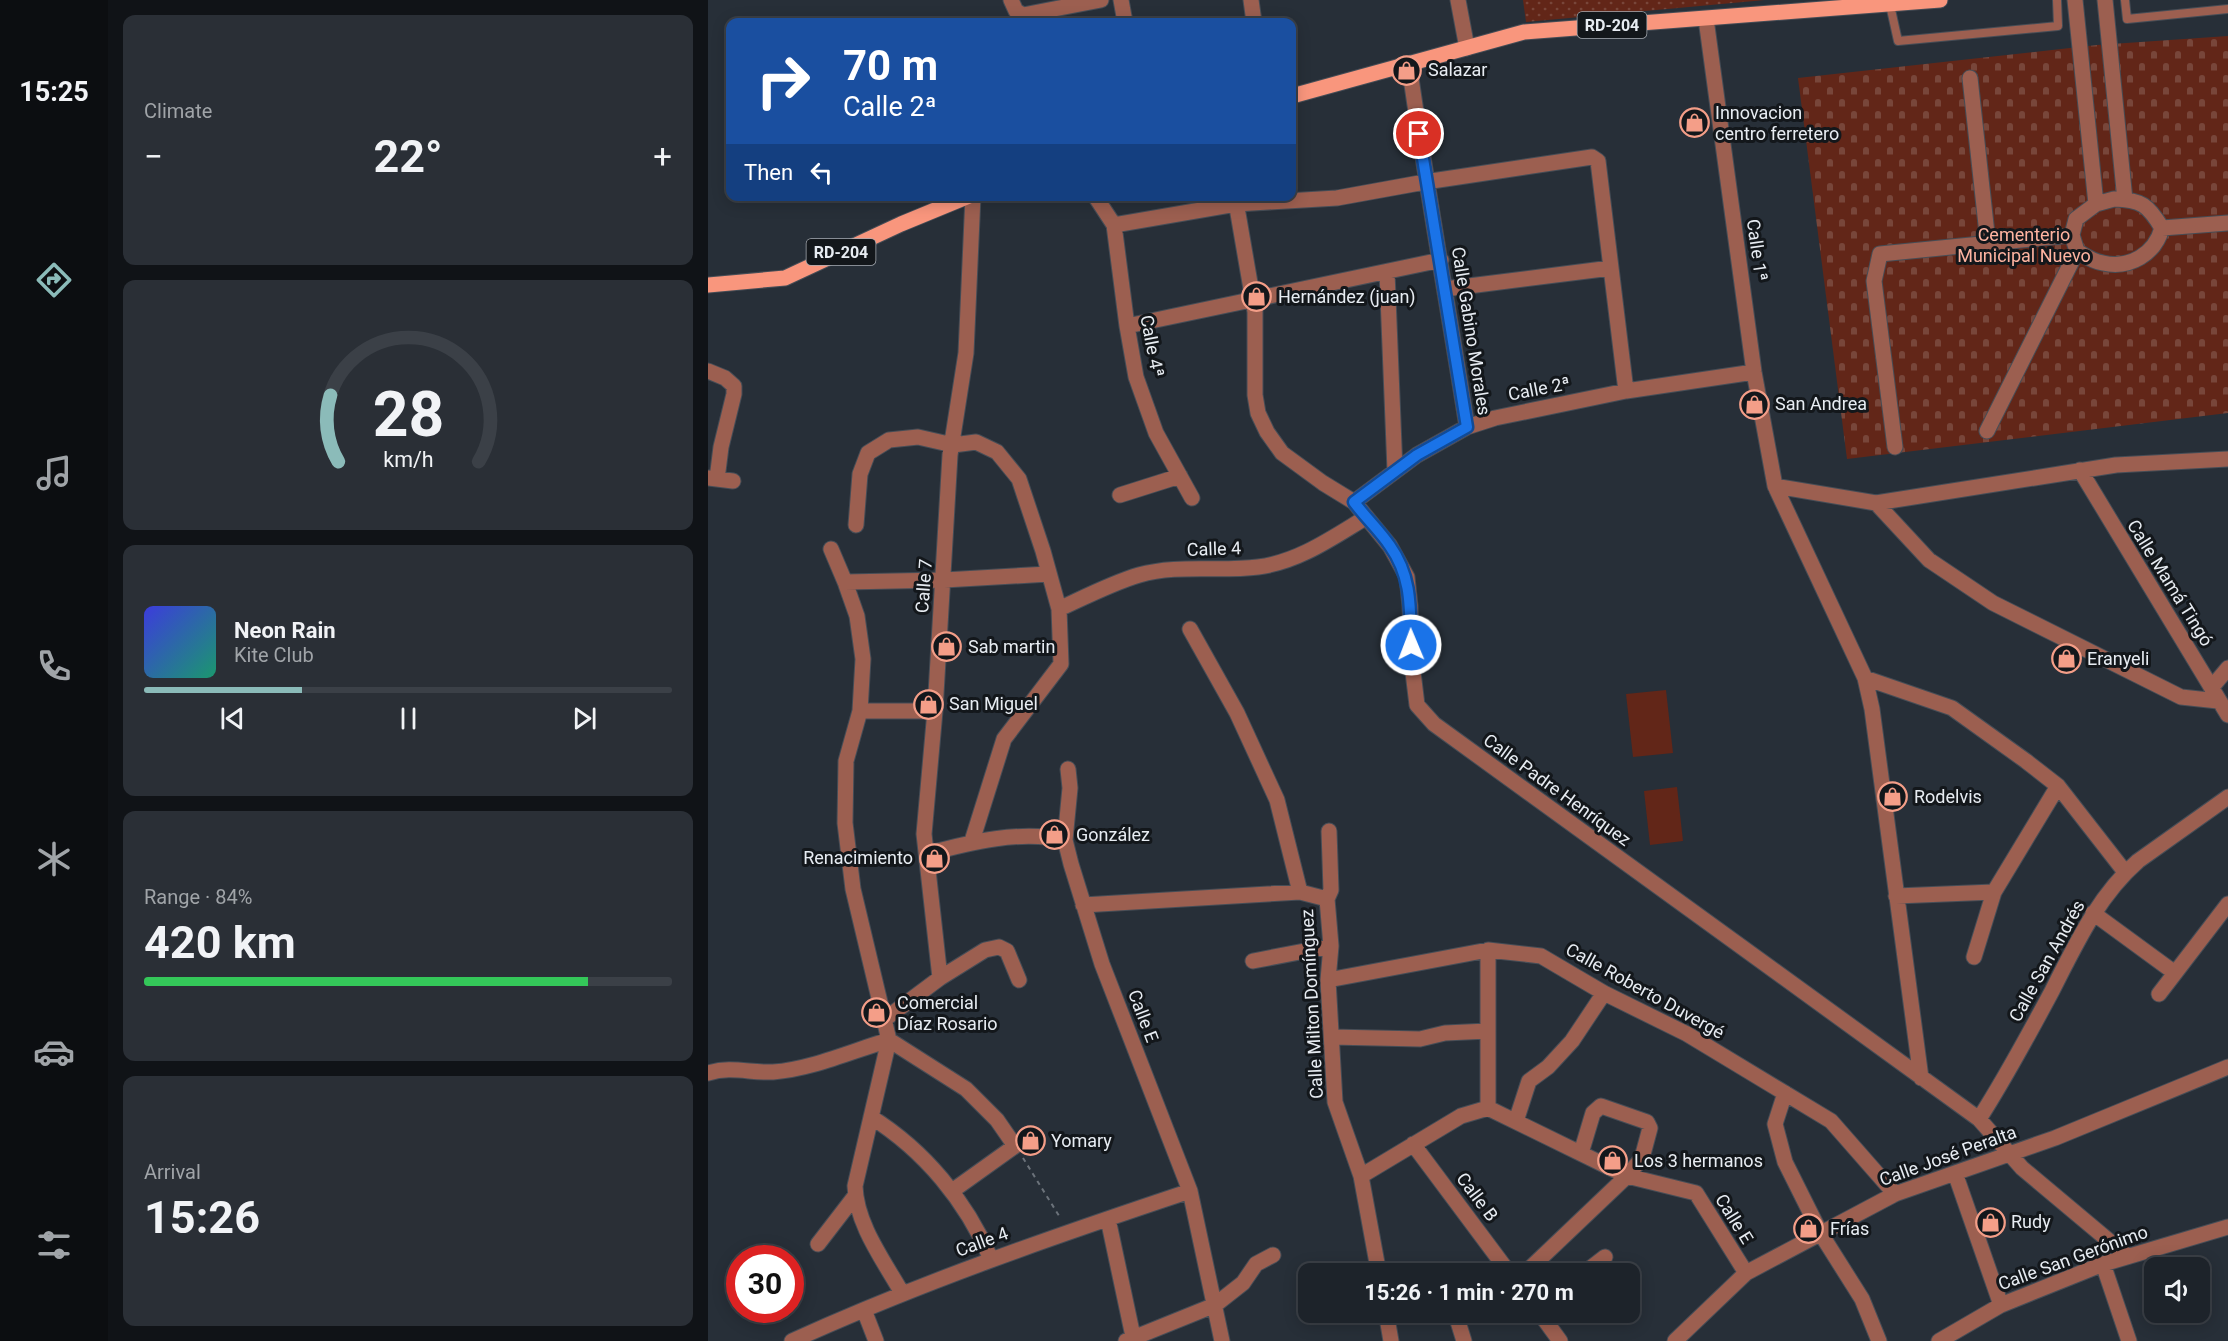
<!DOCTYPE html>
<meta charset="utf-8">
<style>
body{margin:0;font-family:Roboto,sans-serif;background:#2a2f36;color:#f1f3f6;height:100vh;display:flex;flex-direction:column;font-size:22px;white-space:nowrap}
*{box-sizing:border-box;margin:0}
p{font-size:20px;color:#a0a4a8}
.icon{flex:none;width:33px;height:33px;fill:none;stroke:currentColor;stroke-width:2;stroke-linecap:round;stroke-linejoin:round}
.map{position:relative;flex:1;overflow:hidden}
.drawer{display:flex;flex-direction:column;gap:15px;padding:15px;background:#101317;width:600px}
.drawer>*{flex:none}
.hud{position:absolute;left:18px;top:18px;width:570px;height:183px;border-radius:12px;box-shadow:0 3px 15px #0003,0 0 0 2px #3b4047;background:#1a4fa0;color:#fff;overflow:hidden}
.controls{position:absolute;left:1436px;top:1257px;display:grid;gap:12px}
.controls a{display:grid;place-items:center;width:66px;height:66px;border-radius:12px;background:#1d232a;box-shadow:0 3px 15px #0003,0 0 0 2px #3b4047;font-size:30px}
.speed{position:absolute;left:18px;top:1245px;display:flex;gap:12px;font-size:30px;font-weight:700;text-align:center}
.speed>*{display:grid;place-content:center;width:78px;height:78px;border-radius:50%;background:#1d232a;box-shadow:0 3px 15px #0003,0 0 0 2px #3b4047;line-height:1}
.speed .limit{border:9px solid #d22;background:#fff;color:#111}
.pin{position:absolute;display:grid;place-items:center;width:51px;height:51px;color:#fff;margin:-26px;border:3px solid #fff;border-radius:50%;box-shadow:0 2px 6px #0007}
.me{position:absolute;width:66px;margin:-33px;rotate:359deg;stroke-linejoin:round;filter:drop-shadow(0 0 4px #0008)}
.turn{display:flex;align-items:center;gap:21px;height:126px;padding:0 18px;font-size:27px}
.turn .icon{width:78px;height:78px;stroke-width:2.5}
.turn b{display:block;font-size:42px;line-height:51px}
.then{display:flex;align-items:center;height:57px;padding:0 18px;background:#0003;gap:12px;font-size:22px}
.big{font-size:45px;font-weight:700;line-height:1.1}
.drawer .tile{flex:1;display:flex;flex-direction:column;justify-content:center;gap:9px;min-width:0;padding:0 21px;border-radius:12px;background:#2a2f36}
.drawer .dial{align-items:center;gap:0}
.dial svg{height:156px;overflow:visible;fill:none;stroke:#3b4047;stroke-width:7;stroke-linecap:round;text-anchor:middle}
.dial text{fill:#f1f3f6;stroke:none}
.song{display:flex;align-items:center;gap:18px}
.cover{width:72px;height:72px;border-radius:9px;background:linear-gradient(135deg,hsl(240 70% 55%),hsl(160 70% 35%))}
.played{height:6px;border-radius:3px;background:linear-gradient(90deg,#8bbbb9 30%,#3b4047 30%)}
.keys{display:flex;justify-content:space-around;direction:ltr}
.heat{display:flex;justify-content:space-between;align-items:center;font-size:33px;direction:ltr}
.charge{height:9px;border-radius:4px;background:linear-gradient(90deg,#34c759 84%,#3b4047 0)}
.trip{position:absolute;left:590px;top:1263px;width:342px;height:60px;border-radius:12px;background:#1d232a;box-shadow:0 3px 15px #0003,0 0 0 2px #3b4047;font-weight:700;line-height:60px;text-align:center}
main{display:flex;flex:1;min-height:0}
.dock{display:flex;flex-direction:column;width:108px;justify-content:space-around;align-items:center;background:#0c0e11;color:#a0a4a8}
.dock .icon{width:42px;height:42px}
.dock .active{color:#8bbbb9}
.dock b{font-size:27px;color:#f1f3f6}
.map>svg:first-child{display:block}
.grass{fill:url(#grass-dots)}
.cemetery{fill:url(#cemetery-stones)}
.pitch{fill:#622618}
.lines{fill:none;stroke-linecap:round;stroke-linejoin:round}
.lane-casing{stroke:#464d56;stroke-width:10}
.street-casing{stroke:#464d56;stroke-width:17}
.primary-casing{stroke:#464d56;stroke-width:17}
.path{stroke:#6b727a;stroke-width:2;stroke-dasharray:4.5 4.5;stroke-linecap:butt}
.lane{stroke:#9c5f50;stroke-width:8}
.street{stroke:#9c5f50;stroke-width:15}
.primary{stroke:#f9967d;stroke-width:15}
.route-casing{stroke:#114b97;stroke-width:15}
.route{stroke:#1a73e8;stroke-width:10}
.labels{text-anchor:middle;stroke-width:6;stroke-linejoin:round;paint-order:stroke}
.shield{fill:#13171b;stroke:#a7acb2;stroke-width:1.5}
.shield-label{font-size:16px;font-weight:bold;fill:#e7ecf2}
.poi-label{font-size:18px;fill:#e7ecf2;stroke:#13171b;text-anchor:start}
.park-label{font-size:18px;fill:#ffb4a1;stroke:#13171b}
.street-label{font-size:18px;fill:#e7ecf2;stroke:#13171b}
</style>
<main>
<nav class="dock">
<b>15:25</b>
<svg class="icon active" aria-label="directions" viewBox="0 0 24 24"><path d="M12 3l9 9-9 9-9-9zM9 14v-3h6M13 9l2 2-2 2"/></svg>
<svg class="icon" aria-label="music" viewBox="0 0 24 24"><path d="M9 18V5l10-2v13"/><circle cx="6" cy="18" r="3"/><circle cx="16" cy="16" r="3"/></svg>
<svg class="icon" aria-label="phone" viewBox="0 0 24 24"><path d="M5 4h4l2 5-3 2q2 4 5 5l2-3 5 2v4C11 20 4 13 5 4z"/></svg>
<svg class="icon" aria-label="climate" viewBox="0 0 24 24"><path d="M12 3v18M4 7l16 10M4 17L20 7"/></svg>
<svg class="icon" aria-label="car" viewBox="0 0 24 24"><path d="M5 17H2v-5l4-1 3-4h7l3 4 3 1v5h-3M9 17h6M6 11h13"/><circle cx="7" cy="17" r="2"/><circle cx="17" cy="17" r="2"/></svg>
<svg class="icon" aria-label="filters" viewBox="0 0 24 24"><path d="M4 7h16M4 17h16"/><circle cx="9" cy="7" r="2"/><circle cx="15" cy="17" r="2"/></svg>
</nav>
<section class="drawer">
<div class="tile"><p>Climate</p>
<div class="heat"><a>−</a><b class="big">22°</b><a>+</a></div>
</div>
<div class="tile dial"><svg viewBox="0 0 100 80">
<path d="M14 69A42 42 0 1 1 86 69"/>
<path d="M14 69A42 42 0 0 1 10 35" stroke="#8bbbb9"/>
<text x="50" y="56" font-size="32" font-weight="700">28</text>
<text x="50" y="72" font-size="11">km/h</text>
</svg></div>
<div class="tile">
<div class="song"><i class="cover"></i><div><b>Neon Rain</b><p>Kite Club</p></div></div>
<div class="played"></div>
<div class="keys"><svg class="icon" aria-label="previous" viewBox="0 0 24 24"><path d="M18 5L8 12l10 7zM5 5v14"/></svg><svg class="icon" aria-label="pause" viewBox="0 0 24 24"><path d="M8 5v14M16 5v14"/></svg><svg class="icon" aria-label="next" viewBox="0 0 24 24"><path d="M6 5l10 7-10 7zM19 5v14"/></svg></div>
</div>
<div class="tile"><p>Range · 84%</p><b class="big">420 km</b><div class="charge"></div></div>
<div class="tile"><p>Arrival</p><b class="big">15:26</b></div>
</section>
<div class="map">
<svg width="1520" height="1341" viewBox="0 0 1520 1341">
<defs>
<pattern id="grass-dots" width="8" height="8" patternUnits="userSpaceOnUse" patternTransform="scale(1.5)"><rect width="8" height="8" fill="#622618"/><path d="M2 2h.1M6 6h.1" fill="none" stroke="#78463a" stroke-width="1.8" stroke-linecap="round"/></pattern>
<pattern id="cemetery-stones" width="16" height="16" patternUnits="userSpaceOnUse" patternTransform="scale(1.5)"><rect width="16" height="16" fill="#622618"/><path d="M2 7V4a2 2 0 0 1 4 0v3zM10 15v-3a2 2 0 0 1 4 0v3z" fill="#78463a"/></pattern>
</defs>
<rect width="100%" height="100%" fill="#272f38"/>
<path class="grass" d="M815,0H1057L818,22Z"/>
<path class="cemetery" d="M1520,36V413L1139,459L1090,78L1389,45Z"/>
<path class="pitch" d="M958,690L965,753L925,757L918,694Z
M969,787L975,841L942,845L936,791Z"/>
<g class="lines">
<defs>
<path id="lane" d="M1417,0L1419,19L1520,9
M1182,5L1190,41L1350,26L1349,0"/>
<path id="street" d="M303,0L308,11L315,15L393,0
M413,0L417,22
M543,0L546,22
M750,0L759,48
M1367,0L1388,204
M1397,0L1417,200
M998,19L1046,372L1067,486
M701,64C718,185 740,306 759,427
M1262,78L1280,243
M387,196L406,225L419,326L428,377L448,433L484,498
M527,196L547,312V395L550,413L559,432L574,453L615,483L646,502L682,546L699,577L702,606L704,664L709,705L726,724L1271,1119L1314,1168L1419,1256
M1406,199C1434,200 1440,205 1454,228C1447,254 1422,269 1395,263C1386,262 1377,256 1369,251L1364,235L1368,219L1388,204Z
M406,225L528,204L629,198L717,182L884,157L890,161L918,391
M1454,228L1520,223
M679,272L687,471
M737,289L903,268
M419,326L733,260
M0,371L17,378L26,386V394L13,447L9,479
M1279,431L1369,251
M1187,447L1166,281L1172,254L1364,235
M1372,470L1520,715
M0,478L25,481
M412,495L472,476
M646,502L709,455L759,427L787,418L918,391L1046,372
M1168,503L1408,465L1520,459
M148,525L152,474L160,453L181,440L210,437L245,445L268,442L289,452L311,479L335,551L351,609L353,664L296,739L264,841
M123,549L137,582L149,616L155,659L152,711L138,761L137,823L145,889L181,1040L147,1186C148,1224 176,1261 194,1293
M137,582L236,580L341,574
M351,609C377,597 404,583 431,575C469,564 511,572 550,567C590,562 624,538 657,518
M482,629L529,713L569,800L592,892
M1157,678L1244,708L1318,761L1350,786L1417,872
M1504,687L1520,668
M152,711H227
M357,840L362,788L360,769
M219,854C263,842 312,830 357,840L363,864L394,964L482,1191L514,1341
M1188,896L1286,892L1350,786
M619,899L623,890L621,831
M375,905L592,892L619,899L623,946L620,980L627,1102L653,1176L671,1274
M1385,913L1467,973
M1266,957L1286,892
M545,961L623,946
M232,978L216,834L227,711L242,455L258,353L265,196
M620,980L780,950L833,956L896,993L979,1034L1123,1121L1187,1194
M1451,994L1520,904
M177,1019L232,978L277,950L291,947L299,951L311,980
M624,1037L712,1039L737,1033L780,1031
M0,1073C23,1066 42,1073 65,1072C104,1069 144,1051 181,1040L258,1089L289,1120L307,1146L244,1191
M1213,1078L1164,709L1157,678L1067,486L1168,503L1221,560L1285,603L1473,697L1510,701
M1077,1093L1067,1124L1077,1162L1113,1234L1154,1299L1171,1341
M780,1108V950
M163,1117C217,1151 258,1201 283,1259
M1271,1119C1298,1077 1321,1034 1344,991C1368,944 1390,896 1430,861L1520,797
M808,1121L821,1081L840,1067L864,1041L896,993
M705,1144L802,1274
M1247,1173L1293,1305
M653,1176L753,1116L780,1108L919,1176L988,1193L1038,1273
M400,1219L426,1341
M110,1244L147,1196
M1395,1264L1421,1341
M730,1273V1274
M816,1274L919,1176L934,1158L942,1128L939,1122L893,1106L885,1113L873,1153
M875,1274L897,1257
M156,1310L168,1341
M678,1312L683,1341
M747,1312L756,1341
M831,1312L852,1341
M84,1341C214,1282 347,1236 482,1191
M418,1341L507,1305L535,1283L548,1264L565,1255
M967,1341L1038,1273L1187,1194L1347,1138L1520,1067
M1231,1341L1293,1305L1395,1264L1520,1227"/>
<path id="primary" d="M584,96L816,32L1232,0
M0,285L77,278L193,224L261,196"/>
</defs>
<use href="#lane" class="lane-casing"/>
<use href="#street" class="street-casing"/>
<use href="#primary" class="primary-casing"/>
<path class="path" d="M315,1158L353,1219"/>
<use href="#lane" class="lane"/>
<use href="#street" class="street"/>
<use href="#primary" class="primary"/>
</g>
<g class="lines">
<defs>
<path id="route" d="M703,645C702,608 704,577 682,546C671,530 657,517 646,502L709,455L759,427L711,134"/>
</defs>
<use href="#route" class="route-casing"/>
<use href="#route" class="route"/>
</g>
<defs>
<symbol id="shop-ring" viewBox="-11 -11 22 22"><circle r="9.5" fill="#13171b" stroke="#f49e88" stroke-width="1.5"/><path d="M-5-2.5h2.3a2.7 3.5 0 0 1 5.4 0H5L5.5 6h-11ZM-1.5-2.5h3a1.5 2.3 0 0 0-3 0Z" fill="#f49e88"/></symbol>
</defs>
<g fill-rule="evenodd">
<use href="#shop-ring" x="682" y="54" width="33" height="33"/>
<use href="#shop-ring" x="970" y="106" width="33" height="33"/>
<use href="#shop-ring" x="532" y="280" width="33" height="33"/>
<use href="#shop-ring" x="1030" y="388" width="33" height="33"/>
<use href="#shop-ring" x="222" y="630" width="33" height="33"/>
<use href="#shop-ring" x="1342" y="642" width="33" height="33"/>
<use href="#shop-ring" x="204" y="688" width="33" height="33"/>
<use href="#shop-ring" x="1168" y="780" width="33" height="33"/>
<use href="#shop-ring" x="330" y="818" width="33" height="33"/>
<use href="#shop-ring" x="210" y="842" width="33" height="33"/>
<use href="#shop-ring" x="152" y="996" width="33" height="33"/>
<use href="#shop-ring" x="306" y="1124" width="33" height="33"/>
<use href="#shop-ring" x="888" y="1144" width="33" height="33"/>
<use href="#shop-ring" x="1266" y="1206" width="33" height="33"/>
<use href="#shop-ring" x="1084" y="1212" width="33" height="33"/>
</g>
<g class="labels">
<g class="shield">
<rect x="869.5" y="12" width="69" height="26" rx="4.5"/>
<rect x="98.5" y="239" width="69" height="26" rx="4.5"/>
</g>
<g class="shield-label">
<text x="904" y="31">RD-204</text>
<text x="133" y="258">RD-204</text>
</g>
<g class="poi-label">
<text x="720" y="76">Salazar</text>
<text x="1007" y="119">Innovacion<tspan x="1007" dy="21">centro ferretero</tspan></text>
<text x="570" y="303">Hernández (juan)</text>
<text x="1067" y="410">San Andrea</text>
<text x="260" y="653">Sab martin</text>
<text x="1379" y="665">Eranyeli</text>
<text x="241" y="710">San Miguel</text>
<text x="1206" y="803">Rodelvis</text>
<text x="368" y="841">González</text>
<text x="205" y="864" text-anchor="end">Renacimiento</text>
<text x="189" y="1009">Comercial<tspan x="189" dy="21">Díaz Rosario</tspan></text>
<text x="343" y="1147">Yomary</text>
<text x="926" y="1167">Los 3 hermanos</text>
<text x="1303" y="1228">Rudy</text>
<text x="1122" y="1235">Frías</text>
</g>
<g class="park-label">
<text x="1316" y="241">Cementerio<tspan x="1316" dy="21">Municipal Nuevo</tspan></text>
</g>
<g class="street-label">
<text transform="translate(1049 250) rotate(82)" y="6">Calle 1ª</text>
<text transform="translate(763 331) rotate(81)" y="6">Calle Gabino Morales</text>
<text transform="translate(444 346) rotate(79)" y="6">Calle 4ª</text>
<text transform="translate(831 389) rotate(-11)" y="6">Calle 2ª</text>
<text transform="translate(506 549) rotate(-2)" y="6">Calle 4</text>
<text transform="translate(1462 583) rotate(58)" y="6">Calle Mamá Tingó</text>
<text transform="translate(216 586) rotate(-86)" y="6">Calle 7</text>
<text transform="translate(849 790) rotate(36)" y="6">Calle Padre Henríquez</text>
<text transform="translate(1339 961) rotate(-61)" y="6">Calle San Andrés</text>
<text transform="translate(937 991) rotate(29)" y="6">Calle Roberto Duvergé</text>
<text transform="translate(604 1004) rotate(-93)" y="6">Calle Milton Domínguez</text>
<text transform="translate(435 1016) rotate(69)" y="6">Calle E</text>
<text transform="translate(1240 1156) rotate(-20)" y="6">Calle José Peralta</text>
<text transform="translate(769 1197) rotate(53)" y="6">Calle B</text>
<text transform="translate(1026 1219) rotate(58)" y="6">Calle E</text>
<text transform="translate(274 1242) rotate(-20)" y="6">Calle 4</text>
<text transform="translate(1365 1258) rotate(-20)" y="6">Calle San Gerónimo</text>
</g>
</g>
</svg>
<div class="controls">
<a><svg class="icon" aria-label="sound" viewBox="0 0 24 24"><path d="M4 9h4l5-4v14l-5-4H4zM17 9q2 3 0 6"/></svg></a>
</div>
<div class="speed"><div class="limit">30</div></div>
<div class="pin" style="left:711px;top:134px;background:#d93025"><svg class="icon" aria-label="arrive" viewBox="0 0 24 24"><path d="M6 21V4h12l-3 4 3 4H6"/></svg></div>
<svg class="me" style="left:703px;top:645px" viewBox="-20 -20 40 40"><circle r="17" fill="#1a73e8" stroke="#fff" stroke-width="3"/><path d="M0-11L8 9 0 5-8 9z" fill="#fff"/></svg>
<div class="trip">15:26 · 1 min · 270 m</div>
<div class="hud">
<div class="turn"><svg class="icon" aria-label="right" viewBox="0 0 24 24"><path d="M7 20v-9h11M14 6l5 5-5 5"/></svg><div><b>70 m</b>Calle 2ª</div></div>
<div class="then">Then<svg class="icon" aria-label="left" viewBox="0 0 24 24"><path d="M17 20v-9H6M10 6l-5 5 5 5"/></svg></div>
</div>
</div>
</main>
